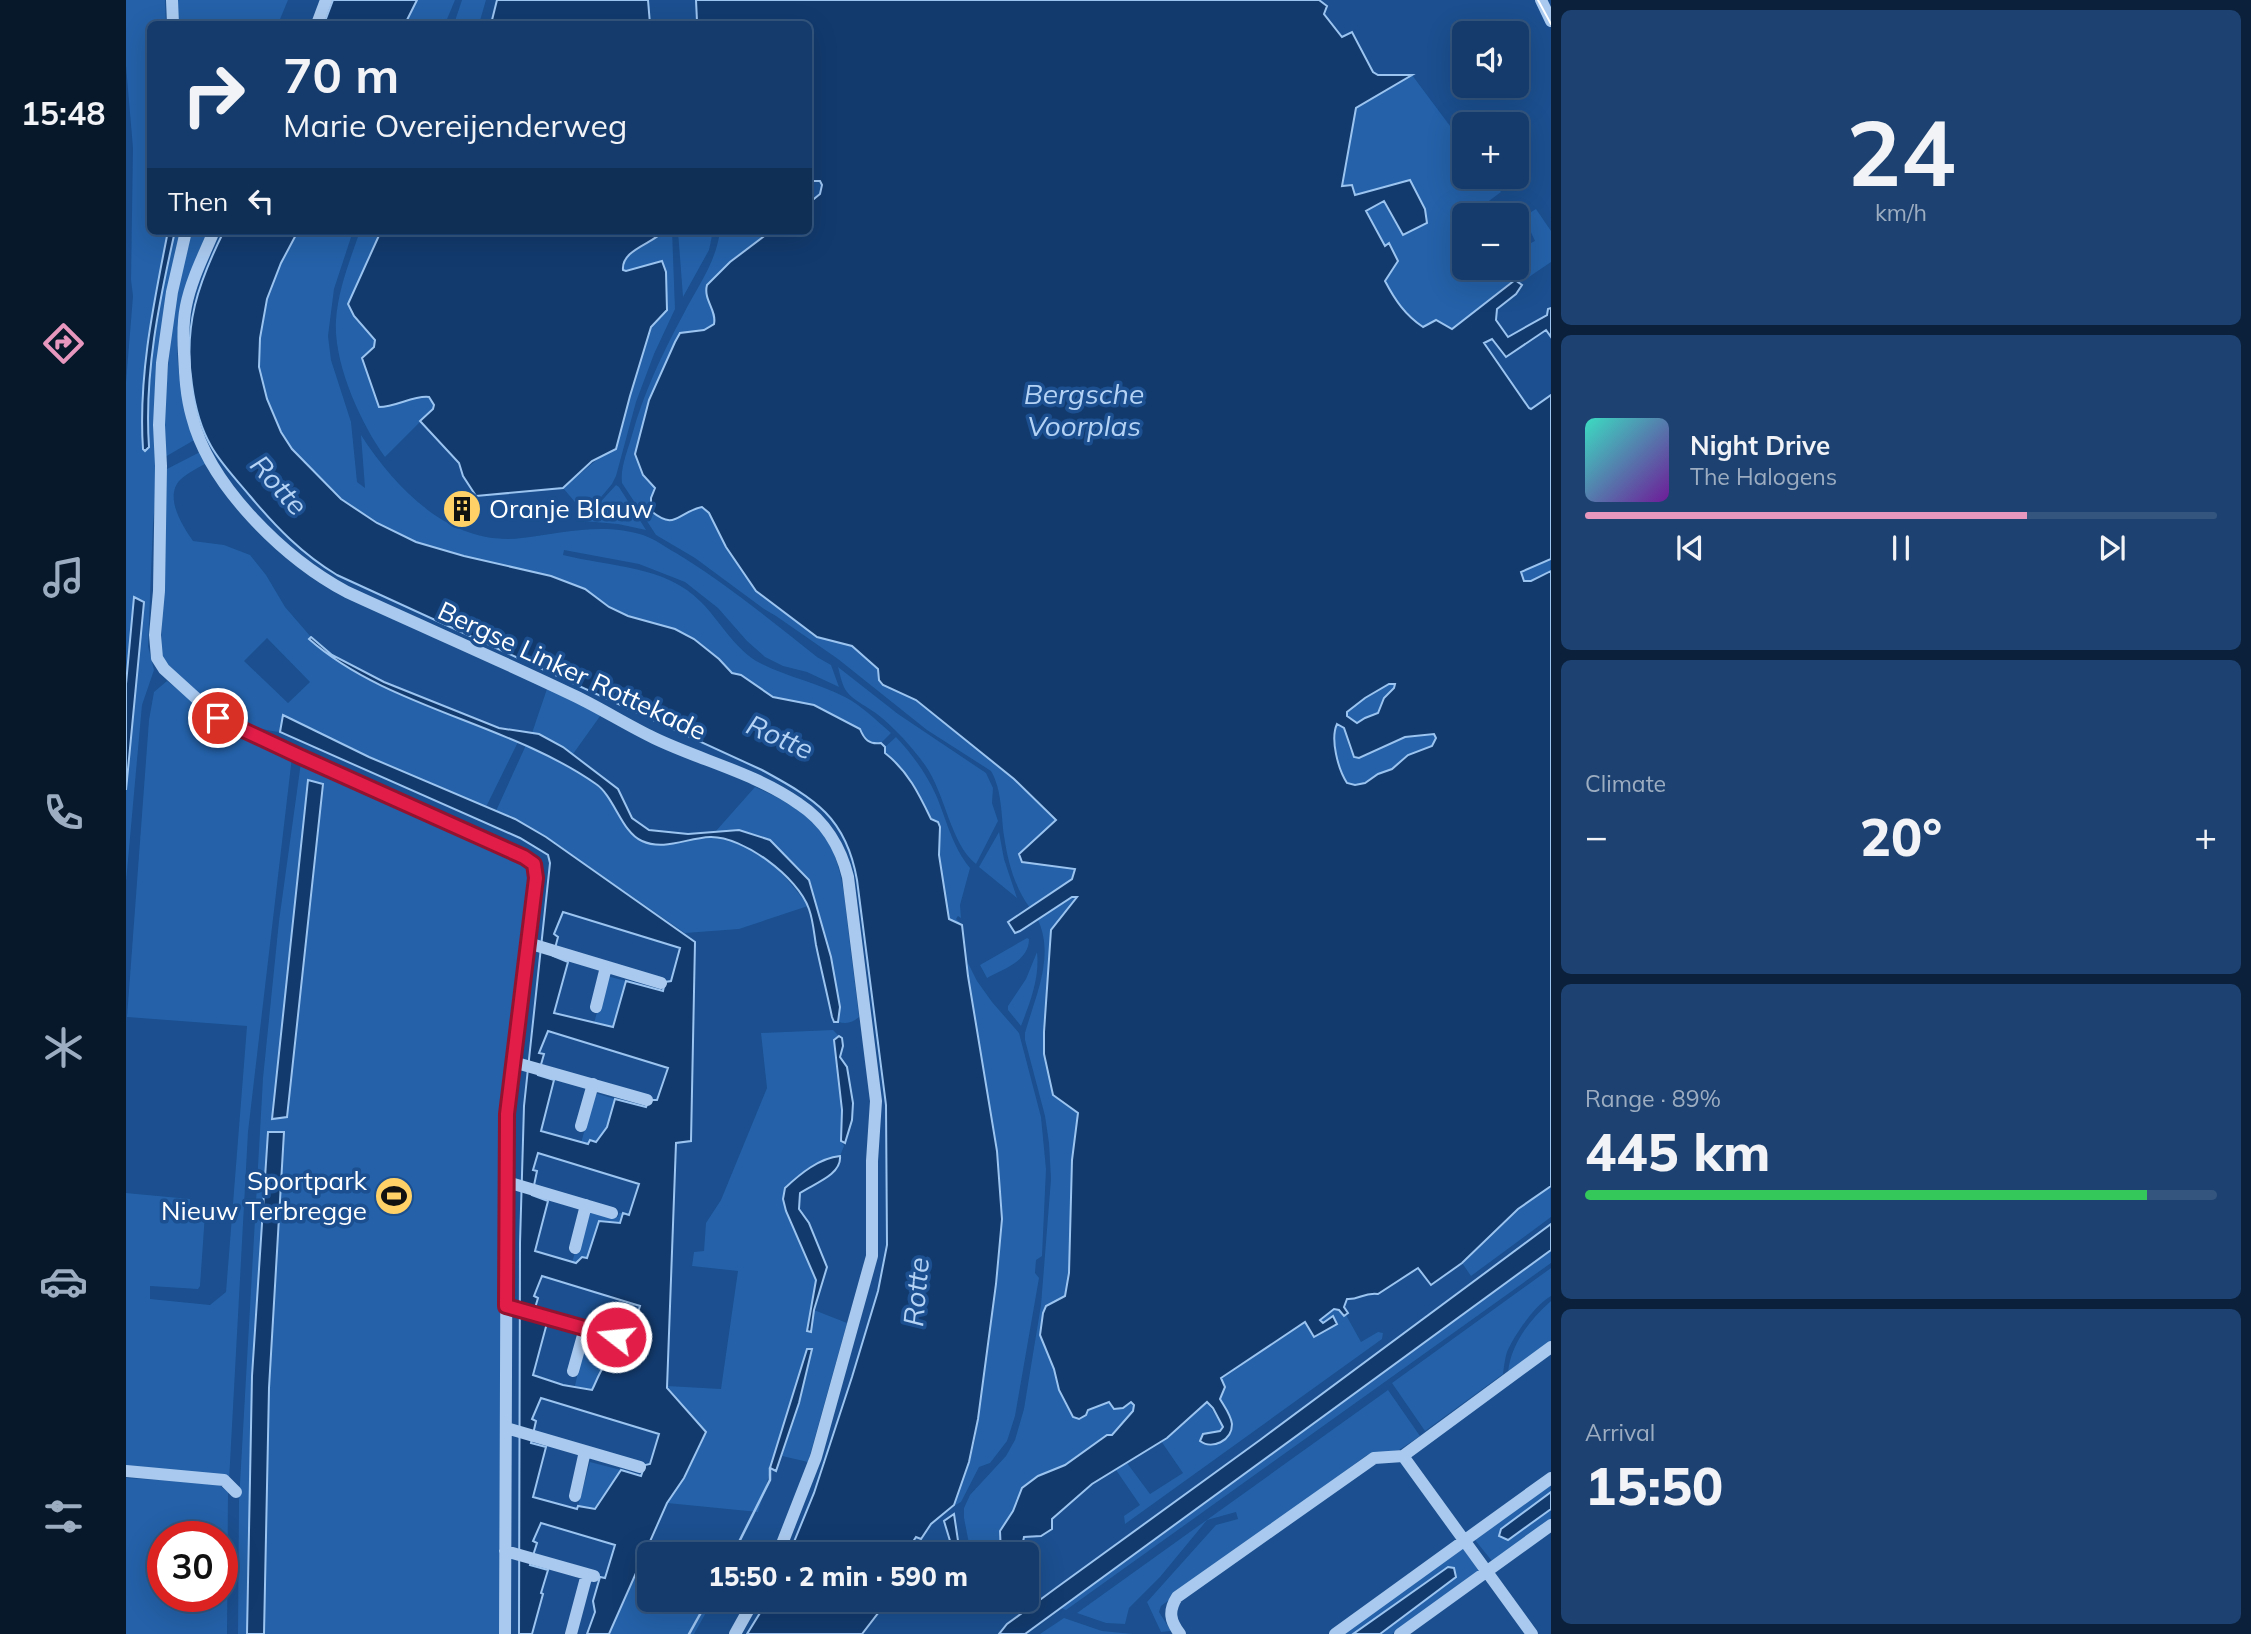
<!DOCTYPE html>
<meta charset="utf-8">
<style>
body{margin:0;font-family:Mulish,sans-serif;background:#1d4271;color:#f1f3f6;height:100vh;display:flex;flex-direction:column;font-size:26px;white-space:nowrap}
*{box-sizing:border-box;margin:0}
p{font-size:23px;color:#9dadc1}
.icon{flex:none;width:38px;height:38px;fill:none;stroke:currentColor;stroke-width:2;stroke-linecap:round;stroke-linejoin:round}
.map{position:relative;flex:1;overflow:hidden}
.side{display:flex;flex-direction:column;gap:10px;padding:10px;background:#0b203b;width:700px}
.side>*{flex:none}
.hud{position:absolute;left:21px;top:21px;width:665px;height:214px;border-radius:10px;box-shadow:0 7px 28px #0002,0 0 0 2px #33557e;background:#143b6b;color:#f1f3f6;overflow:hidden}
.controls{position:absolute;left:1326px;top:21px;display:grid;gap:14px}
.controls a{display:grid;place-items:center;width:77px;height:77px;border-radius:10px;background:#143b6b;box-shadow:0 7px 28px #0002,0 0 0 2px #33557e;font-size:35px}
.speed{position:absolute;left:21px;top:1521px;display:flex;gap:14px;font-size:35px;font-weight:700;text-align:center}
.speed>*{display:grid;place-content:center;width:91px;height:91px;border-radius:50%;background:#143b6b;box-shadow:0 7px 28px #0002,0 0 0 2px #33557e;line-height:1}
.speed .limit{border:10px solid #d22;background:#fff;color:#111}
.pin{position:absolute;display:grid;place-items:center;width:60px;height:60px;color:#fff;margin:-30px;border:4px solid #fff;border-radius:50%;box-shadow:0 2px 7px #0007}
.me{position:absolute;width:77px;margin:-38px;rotate:286deg;stroke-linejoin:round;filter:drop-shadow(0 0 5px #0008)}
.turn{display:flex;align-items:center;gap:24px;height:147px;padding:0 21px;font-size:32px}
.turn .icon{width:91px;height:91px;stroke-width:2.5}
.turn b{display:block;font-size:49px;line-height:60px}
.then{display:flex;align-items:center;height:66px;padding:0 21px;background:#0003;gap:14px;font-size:26px}
.big{font-size:52px;font-weight:800;line-height:1.1}
.side .card{flex:1;display:flex;flex-direction:column;justify-content:center;gap:10px;min-width:0;padding:0 24px;border-radius:10px;background:#1d4271}
.side .dial{align-items:center;gap:0}
.dial b{font-size:91px;line-height:1}
.song{display:flex;align-items:center;gap:21px}
.cover{width:84px;height:84px;border-radius:10px;background:linear-gradient(135deg,hsl(170 70% 55%),hsl(280 70% 35%))}
.played{height:7px;border-radius:4px;background:linear-gradient(90deg,#e797bd 70%,#33557e 70%)}
.keys{display:flex;justify-content:space-around;direction:ltr}
.heat{display:flex;justify-content:space-between;align-items:center;font-size:38px;direction:ltr}
.charge{height:10px;border-radius:5px;background:linear-gradient(90deg,#34c759 89%,#33557e 0)}
.trip{position:absolute;left:511px;top:1542px;width:402px;height:70px;border-radius:10px;background:#143b6b;box-shadow:0 7px 28px #0002,0 0 0 2px #33557e;font-weight:800;line-height:70px;text-align:center}
main{display:flex;flex:1;min-height:0}
.tabs{display:flex;flex-direction:column;width:126px;justify-content:space-around;align-items:center;background:#08182b;color:#9dadc1}
.tabs .icon{width:49px;height:49px}
.tabs .on{color:#e797bd}
.tabs b{font-size:32px;color:#f1f3f6}
.map>svg:first-child{display:block}
.green{fill:#2461a8;fill-rule:evenodd}
.water{fill:#123a6d;stroke:#9cc4f0;stroke-width:2;fill-rule:evenodd}
.lines{fill:none;stroke-linecap:round;stroke-linejoin:round}
.stream{stroke:#9cc4f0;stroke-width:2.5}
.minor{stroke:#a9c9ee;stroke-width:12}
.tram{stroke:#fff;stroke-width:2}
.route-casing{stroke:#92132f;stroke-width:18}
.route{stroke:#e11d48;stroke-width:12}
.labels{text-anchor:middle;stroke-width:7;stroke-linejoin:round;paint-order:stroke}
.poi-label{font-size:26px;fill:#fff;stroke:#1b4f8f;text-anchor:start}
.street-label{font-size:26px;fill:#fff;stroke:#1b4f8f}
.water-label{font-size:28px;font-style:italic;fill:#b5d3f5;stroke:#1b4f8f}
</style>
<main>
<nav class="tabs">
<b>15:48</b>
<svg class="icon on" aria-label="directions" viewBox="0 0 24 24"><path d="M12 3l9 9-9 9-9-9zM9 14v-3h6M13 9l2 2-2 2"/></svg>
<svg class="icon" aria-label="music" viewBox="0 0 24 24"><path d="M9 18V5l10-2v13"/><circle cx="6" cy="18" r="3"/><circle cx="16" cy="16" r="3"/></svg>
<svg class="icon" aria-label="phone" viewBox="0 0 24 24"><path d="M5 4h4l2 5-3 2q2 4 5 5l2-3 5 2v4C11 20 4 13 5 4z"/></svg>
<svg class="icon" aria-label="climate" viewBox="0 0 24 24"><path d="M12 3v18M4 7l16 10M4 17L20 7"/></svg>
<svg class="icon" aria-label="car" viewBox="0 0 24 24"><path d="M5 17H2v-5l4-1 3-4h7l3 4 3 1v5h-3M9 17h6M6 11h13"/><circle cx="7" cy="17" r="2"/><circle cx="17" cy="17" r="2"/></svg>
<svg class="icon" aria-label="filters" viewBox="0 0 24 24"><path d="M4 7h16M4 17h16"/><circle cx="9" cy="7" r="2"/><circle cx="15" cy="17" r="2"/></svg>
</nav>
<div class="map">
<svg width="1425" height="1634" viewBox="0 0 1425 1634">
<rect width="100%" height="100%" fill="#1b4f8f"/>
<path class="green" d="M0,0H39L40,24H24V231H42C28,302 12,376 17,449L23,447C18,374 33,302 49,231H55L27,524L22,646L28,670L16,705L0,882V790L18,602L8,598L0,684V382L7,296L5,280L7,148L0,66Z
M48,0H162L152,24H49Z
M291,0H329L319,24H279Z
M336,0H360L353,24H328Z
M1286,75L1339,146V177H1363L1375,192L1352,209L1355,215H1339V268H1391V250L1409,241L1404,230L1391,238V221L1410,209L1425,231V262L1394,283L1389,280L1326,329C1317,329 1307,330 1298,327C1279,322 1268,297 1259,281L1272,261L1263,244L1259,246L1240,211L1257,201L1289,191L1285,181L1229,195L1216,187L1230,108Z
M63,231H82C46,307 41,359 70,439L39,457L37,368Z
M172,231H227L208,289L202,336L205,360L225,422L231,482L239,488L235,435C270,489 325,547 396,538C437,533 476,522 517,535C529,539 539,547 550,553C599,583 646,621 691,657L705,665L713,687L681,672L657,666L639,657L621,641L592,608L559,582L513,564L438,550L437,555C484,567 539,565 575,602C595,622 609,650 634,663C661,677 692,683 719,697C736,706 750,720 765,733L755,743L748,744L738,738L734,729L688,705L647,697L615,675L606,673L593,659L568,639L549,629L502,616L483,607L459,589L425,576L338,556L290,542L251,523L215,499L166,449L155,432L141,399L133,367L134,338L141,299L155,263Z
M234,231H255L222,304L249,340L248,347L236,358L254,407C270,407 287,395 303,397L308,405L307,409L259,457C235,424 207,363 210,320C212,290 224,260 234,231Z
M538,231H546L549,309L528,354L510,402L490,476L486,484L460,515L437,488L479,453L504,396L525,327L541,310L542,303L536,261L500,271L496,268L497,260Z
M552,231H587L583,250L557,297Z
M594,231H645L604,262L581,285C581,299 591,312 588,324L578,330L554,333L523,400L517,475L530,488L525,498L545,521L563,510L576,507L583,513L630,591L691,637L726,645L752,669L753,680L757,685L790,700L888,779L930,821L893,854L949,869L947,879L904,908C888,886 882,862 878,836C875,814 876,790 865,771L801,730L712,659L650,616L638,609L569,558L530,535L496,483C494,467 502,450 506,435C518,392 536,354 557,315C571,287 590,263 594,231Z
M76,451L82,462C74,467 61,473 54,480C38,497 56,525 67,541L98,545L124,555L140,575L159,607L185,637L183,639C236,686 326,714 392,742L360,807L243,757L157,716L154,732C108,728 65,690 35,657L39,470ZM141,638L184,682L162,703L118,661Z
M490,485L493,487L520,530L492,524L457,521Z
M1425,559V571C1417,576 1408,581 1398,581L1395,572Z
M712,667L772,714L860,773L867,788L866,803L872,821L850,864C824,843 820,795 799,765C785,746 770,729 751,714C742,707 728,701 721,692C716,686 714,674 712,667Z
M41,681L94,722L166,757L122,1132L103,1481L0,1468V1193L64,1199L63,1212L65,1215L79,1214L74,1286L72,1289L24,1286V1299L84,1305L100,1292L121,1026L1,1017L23,720L28,692Z
M1263,684H1270L1268,688L1260,695L1252,713L1239,718L1231,723L1221,716V712L1239,698Z
M422,686L477,712L447,754L413,734L406,733Z
M1211,724L1218,728L1224,750L1233,758L1279,737L1308,734L1310,738L1306,746L1282,755L1266,769L1252,774L1239,782L1234,785L1221,783C1212,769 1204,739 1211,724Z
M770,737C786,754 800,773 810,795C821,821 826,846 844,868L834,905L835,918L832,916L830,919L836,925L823,919L813,855L814,827C802,816 798,802 790,788C782,774 772,763 759,753V747Z
M400,745L439,765L474,786L513,840C536,839 561,836 584,837C627,839 659,873 682,906L613,929L559,933L420,837L370,811Z
M175,762L396,861L404,867L405,875L379,1121L377,1634H138L143,1388L157,1132H142L126,1376L121,1634H112L113,1501L137,1078L153,921ZM182,780L197,784L161,1117L146,1118Z
M629,787C647,795 666,804 681,816C717,846 718,894 723,936C726,963 730,990 733,1017C726,1023 721,1024 712,1022L705,957L682,880L644,840L590,831Z
M873,832L878,859L891,898L853,867Z
M946,897H952L925,930L918,1032V1054L952,1113L946,1160L943,1273L939,1296L920,1306L914,1329L928,1369L933,1390L947,1417L960,1415L962,1410L983,1401L988,1409L1005,1402L1008,1405L1007,1411L986,1435L957,1451L939,1465L912,1476L896,1488L887,1511L874,1531L875,1554H845L838,1518V1508L844,1495L880,1456L889,1440L898,1409L915,1305L925,1179L923,1143L919,1116L899,1040V1033C909,997 929,957 912,920Z
M901,938L903,939C903,961 878,969 861,978L854,965Z
M911,952C914,977 904,1003 895,1026L882,1010V1006L900,979Z
M842,963L851,981L866,1002L893,1033L915,1117L920,1169L916,1256L910,1260L909,1273L913,1278L889,1416L881,1441L864,1463L853,1467L835,1502L826,1507L842,1468L849,1440L870,1284L876,1219L871,1151L842,976Z
M481,976L500,981L488,1027L468,1023Z
M707,1030L713,1036L708,1040L716,1110L715,1141L718,1146L714,1156C693,1158 674,1174 659,1188L657,1199L660,1211L690,1280L685,1332L688,1310L721,1323L682,1462L656,1456L675,1395L686,1349H681L632,1512L541,1503L558,1478L580,1432L541,1386L595,1389L612,1271L566,1266L568,1252L578,1251L580,1223L595,1200L641,1088L635,1033Z
M469,1093L489,1099C484,1116 479,1149 455,1143Z
M1425,1186V1217L1345,1276L1336,1263L1392,1209Z
M463,1208L492,1217L493,1213H497L494,1224L473,1221L461,1258L451,1263L446,1262Z
M1425,1250V1263L940,1610L935,1608Z
M1425,1268V1296C1410,1304 1388,1335 1381,1352C1379,1358 1378,1367 1377,1374L1299,1431L1266,1383Z
M1425,1301V1341L1382,1372C1385,1344 1404,1319 1425,1301Z
M1208,1309L1220,1315L1235,1342L1252,1332L1257,1333L1256,1339L999,1524L998,1516L1014,1505L990,1470L1001,1463L1024,1494L1057,1473L1035,1441L1081,1402L1097,1427L1094,1431L1083,1432L1088,1445L1105,1419L1094,1398L1095,1378L1180,1322L1188,1337L1197,1324L1194,1320Z
M459,1337L495,1348L494,1353L479,1363L466,1390L449,1386Z
M1262,1390L1294,1436L1273,1450L1241,1455L1035,1606L1033,1612L1045,1631L1035,1632L1021,1602L1090,1525L1112,1519L1110,1512L1081,1520L1034,1577L1003,1608L999,1624L980,1623L951,1613Z
M464,1462L495,1470L468,1510L452,1506Z
M0,1478L85,1483L93,1485L102,1492L101,1634H0ZM37,1536H96V1596H37Z
M1425,1483V1492L1375,1529L1382,1540L1425,1509V1520L1366,1561L1349,1540Z
M1336,1547L1353,1571L1266,1634H1254L1330,1577L1328,1568L1321,1567L1227,1634H1215Z
M510,1573L523,1574V1600H587L568,1634H483Z
M938,1618L976,1631L1007,1634H914Z"/>
<path class="water" d="M207,0H291L279,24H198Z
M371,0H522L524,24H365Z
M570,0H1193L1201,6L1198,14L1216,37L1226,32L1247,72L1252,75H1286L1230,108L1216,186L1226,185L1229,195L1284,180L1299,209L1301,223L1277,235L1258,201L1240,211L1259,246L1263,243L1272,261L1259,281C1269,300 1279,315 1297,327L1310,320L1326,329L1389,280L1396,285L1390,294L1371,309L1370,320L1382,337L1421,315L1422,309L1425,308V337L1420,330L1380,357L1366,339L1358,343L1403,408L1405,409L1425,395V559L1395,572L1398,581H1405L1425,571V1186L1392,1209L1336,1263L1305,1285L1292,1268L1252,1294C1238,1292 1233,1300 1221,1299L1218,1307L1222,1313L1218,1316L1213,1310L1208,1309L1194,1320L1197,1323L1207,1316L1211,1324L1188,1337L1179,1322L1095,1378L1099,1387L1094,1399C1098,1406 1105,1415 1106,1424C1106,1441 1086,1450 1074,1441L1077,1434L1094,1431L1097,1427L1087,1408L1081,1402L1041,1438L966,1484L926,1519V1529L915,1536L898,1537L897,1542L900,1554H875L874,1531L887,1511L896,1488L912,1476L939,1465L981,1435H986L1007,1411L1008,1405L1005,1402L997,1408L988,1409L983,1402L962,1410L960,1415L953,1419L947,1417L933,1390L928,1369L914,1335L917,1313L920,1306L939,1296L943,1273L946,1160L952,1113L927,1095L918,1054V1032L925,930L951,897H946L894,931L889,933L882,922L946,879L949,869L896,862L893,854L930,820L888,779L790,700L757,685L753,680L752,669L726,646L691,637L630,591L600,547L583,513L576,507C550,513 550,531 525,511V498L529,488L517,475L509,454L523,400L549,342L554,333L578,330L588,324C591,310 577,300 581,285L604,262L645,231H682L683,203L694,194L696,185L694,181H683L682,24H574L571,21ZM1263,684H1269L1268,688L1258,698L1252,713L1239,718L1231,723L1221,716V712L1239,698ZM1211,724L1218,728L1228,757L1233,758L1279,737L1308,734L1310,738L1306,746L1282,755L1266,769L1252,774L1239,783L1229,785L1221,783C1212,769 1204,739 1211,724Z
M42,231H49C33,302 18,374 23,447L19,451L17,449C12,376 28,302 42,231Z
M98,231H172L155,263L141,299L134,338L133,367L141,399L155,432L166,449L215,499L251,523L290,542L338,556L425,576L459,589L483,607L502,616L549,629L568,639L593,659L606,673L615,675L647,697L688,705L734,729C738,739 743,745 755,743L759,747V753C782,771 793,794 805,819L812,822L814,827L813,855L823,919L836,925L842,976L871,1151L876,1219L870,1284L852,1419L843,1462L828,1505L805,1524L795,1539L790,1537L779,1554H663L688,1493L726,1377L752,1291L761,1245L760,1105L731,880C720,817 689,799 636,770L211,575C176,554 150,527 124,496C111,480 95,464 85,446C74,427 69,407 66,385C57,326 72,283 98,231Z
M255,231H538C526,244 495,250 497,270L500,271L536,261L540,272L541,310L525,327L504,396L490,449L466,461L437,488L350,496L337,476L333,463L294,421L307,409L308,405L303,397C288,395 270,407 253,407L236,358L248,347L249,340L228,316L222,304Z
M8,597L18,602L0,790V684Z
M185,637L206,655L258,682L373,728L413,734L437,747L492,789L506,818L523,830L562,834L613,830L644,840L683,880L705,957L714,1007L712,1022H708L706,1017C701,993 695,969 690,945C688,933 687,920 683,909C672,877 617,836 584,837C561,838 538,851 516,841C496,833 488,796 470,784C383,723 261,708 183,639Z
M157,715L243,757L389,819L420,837L569,942L565,1141L550,1143L541,1388L580,1432L558,1478L541,1503L483,1634H461L469,1612L467,1601L474,1577L479,1578L489,1545L415,1523L407,1541L411,1543L404,1565L422,1570L415,1593L417,1594L406,1634H393L394,1243L398,1106L424,863L422,855L394,838L154,732ZM437,912L554,948L545,981L539,982L537,991L500,981L487,1027L428,1013L442,962L427,956L432,937L428,934ZM422,1031L542,1068L531,1100H523L520,1107L489,1099L481,1127L470,1142L464,1140L462,1144L415,1131L428,1080L412,1075L418,1054L413,1053ZM412,1153L513,1184L503,1215L497,1213L494,1223L473,1221L461,1258L456,1257L450,1263L409,1251L422,1201L406,1195L411,1171L407,1170ZM416,1276L514,1306L505,1334L499,1333L494,1353C478,1358 473,1376 466,1390L437,1385L407,1375L421,1323L406,1318L412,1298L408,1296ZM415,1398L533,1434L524,1464L519,1465L515,1476L495,1470L469,1509L452,1506L451,1509L407,1497L420,1447L405,1443L410,1421L406,1419Z
M182,780L197,784L161,1117L146,1119Z
M713,1036L716,1038L717,1046L714,1057L721,1067L727,1103L726,1120L719,1143L715,1141L716,1110L708,1040Z
M142,1132H158L143,1388L138,1634H121L126,1376Z
M714,1156C716,1175 687,1184 674,1193L673,1209L683,1223L701,1267L688,1310L685,1332L681,1331L690,1280L660,1211L657,1199L659,1188C674,1174 693,1158 714,1156Z
M1425,1224V1250L899,1634H873L881,1624L930,1588L1134,1440Z
M681,1349H686L673,1403L650,1471L644,1468Z
M1425,1492V1509L1382,1540L1373,1536L1375,1529Z
M828,1514L834,1554H828L818,1521Z
M1322,1567L1328,1568L1330,1577L1254,1634H1227Z
M642,1600H751L759,1604L736,1634H621Z"/>
<g class="lines">
<path class="stream" d="M607,1554L644,1480V1468
M563,1634L582,1600"/>
<path class="minor" d="M46,0L47,24
M1415,0L1425,21
M191,24L200,0
M60,231L46,292L36,363L33,425L35,466L33,591L29,635L31,658L38,669L92,718L398,857L404,860L410,870L381,1114L379,1634
M88,231C78,255 65,280 60,306C57,321 57,338 58,354C59,375 60,396 66,417C84,487 159,559 221,592C297,627 374,660 449,696C476,709 501,725 528,738C576,761 629,773 673,804C699,821 715,848 722,877L750,1101L746,1161V1256L690,1457L652,1554
M402,943L535,983
M470,1007L480,967
M387,1062L521,1100
M455,1126L467,1084
M381,1182L486,1213
M449,1248L460,1205
M380,1306L490,1337
M447,1371L459,1328
M380,1428L514,1467
M1277,1456L1406,1634
M0,1471L98,1480L110,1492
M449,1496L459,1451
M379,1551L468,1576
M445,1634L461,1574
M609,1634L628,1600
M1054,1634C1044,1621 1042,1611 1051,1597L1248,1458L1277,1456L1425,1347
M1209,1634L1425,1478
M1274,1634L1425,1525"/>
<path class="tram" d="M1412,0L1425,24"/>
</g>
<g class="lines">
<defs>
<path id="route" d="M92,718L173,756L398,857L408,864L410,878L381,1114L380,1306L490,1337"/>
</defs>
<use href="#route" class="route-casing"/>
<use href="#route" class="route"/>
</g>
<defs>
<symbol id="building-disc" viewBox="-11 -11 22 22"><circle r="9.5" fill="#ffd166" stroke="#1b4f8f"/><path d="M-4-6H4V6H1V3H-1V6H-4ZM-2.5-4.3h1.7v1.8h-1.7ZM.8-4.3h1.7v1.8H.8ZM-2.5-1h1.7V.8h-1.7ZM.8-1h1.7V.8H.8Z" fill="#111"/></symbol>
<symbol id="stadium-disc" viewBox="-11 -11 22 22"><circle r="9.5" fill="#ffd166" stroke="#1b4f8f"/><path d="M0-5a6.5 5 0 1 0 0 10a6.5 5 0 1 0 0-10ZM-3.5-1.8h7v3.6h-7Z" fill="#111"/></symbol>
</defs>
<g fill-rule="evenodd">
<use href="#building-disc" x="314" y="487" width="44" height="44"/>
<use href="#stadium-disc" x="246" y="1174" width="44" height="44"/>
</g>
<g class="labels">
<g class="poi-label">
<text x="363" y="518">Oranje Blauw</text>
<text x="241" y="1190" text-anchor="end">Sportpark<tspan x="241" dy="30">Nieuw Terbregge</tspan></text>
</g>
<g class="street-label">
<text transform="translate(446 671) rotate(25)" y="9">Bergse Linker Rottekade</text>
</g>
<g class="water-label">
<text x="958" y="404">Bergsche<tspan x="958" dy="32">Voorplas</tspan></text>
<text transform="translate(153 485) rotate(48)" y="10">Rotte</text>
<text transform="translate(654 737) rotate(24)" y="10">Rotte</text>
<text transform="translate(790 1292) rotate(-85)" y="10">Rotte</text>
</g>
</g>
</svg>
<div class="controls">
<a><svg class="icon" aria-label="sound" viewBox="0 0 24 24"><path d="M4 9h4l5-4v14l-5-4H4zM17 9q2 3 0 6"/></svg></a>
<a>+</a>
<a>−</a>
</div>
<div class="speed"><div class="limit">30</div></div>
<div class="pin" style="left:92px;top:718px;background:#d93025"><svg class="icon" aria-label="arrive" viewBox="0 0 24 24"><path d="M6 21V4h12l-3 4 3 4H6"/></svg></div>
<svg class="me" style="left:490px;top:1337px" viewBox="-20 -20 40 40"><circle r="17" fill="#e11d48" stroke="#fff" stroke-width="3"/><path d="M0-11L8 9 0 5-8 9z" fill="#fff"/></svg>
<div class="trip">15:50 · 2 min · 590 m</div>
<div class="hud">
<div class="turn"><svg class="icon" aria-label="right" viewBox="0 0 24 24"><path d="M7 20v-9h11M14 6l5 5-5 5"/></svg><div><b>70 m</b>Marie Overeijenderweg</div></div>
<div class="then">Then<svg class="icon" aria-label="left" viewBox="0 0 24 24"><path d="M17 20v-9H6M10 6l-5 5 5 5"/></svg></div>
</div>
</div>
<section class="side">
<div class="card dial"><b>24</b><p>km/h</p></div>
<div class="card">
<div class="song"><i class="cover"></i><div><b>Night Drive</b><p>The Halogens</p></div></div>
<div class="played"></div>
<div class="keys"><svg class="icon" aria-label="previous" viewBox="0 0 24 24"><path d="M18 5L8 12l10 7zM5 5v14"/></svg><svg class="icon" aria-label="pause" viewBox="0 0 24 24"><path d="M8 5v14M16 5v14"/></svg><svg class="icon" aria-label="next" viewBox="0 0 24 24"><path d="M6 5l10 7-10 7zM19 5v14"/></svg></div>
</div>
<div class="card"><p>Climate</p>
<div class="heat"><a>−</a><b class="big">20°</b><a>+</a></div>
</div>
<div class="card"><p>Range · 89%</p><b class="big">445 km</b><div class="charge"></div></div>
<div class="card"><p>Arrival</p><b class="big">15:50</b></div>
</section>
</main>
